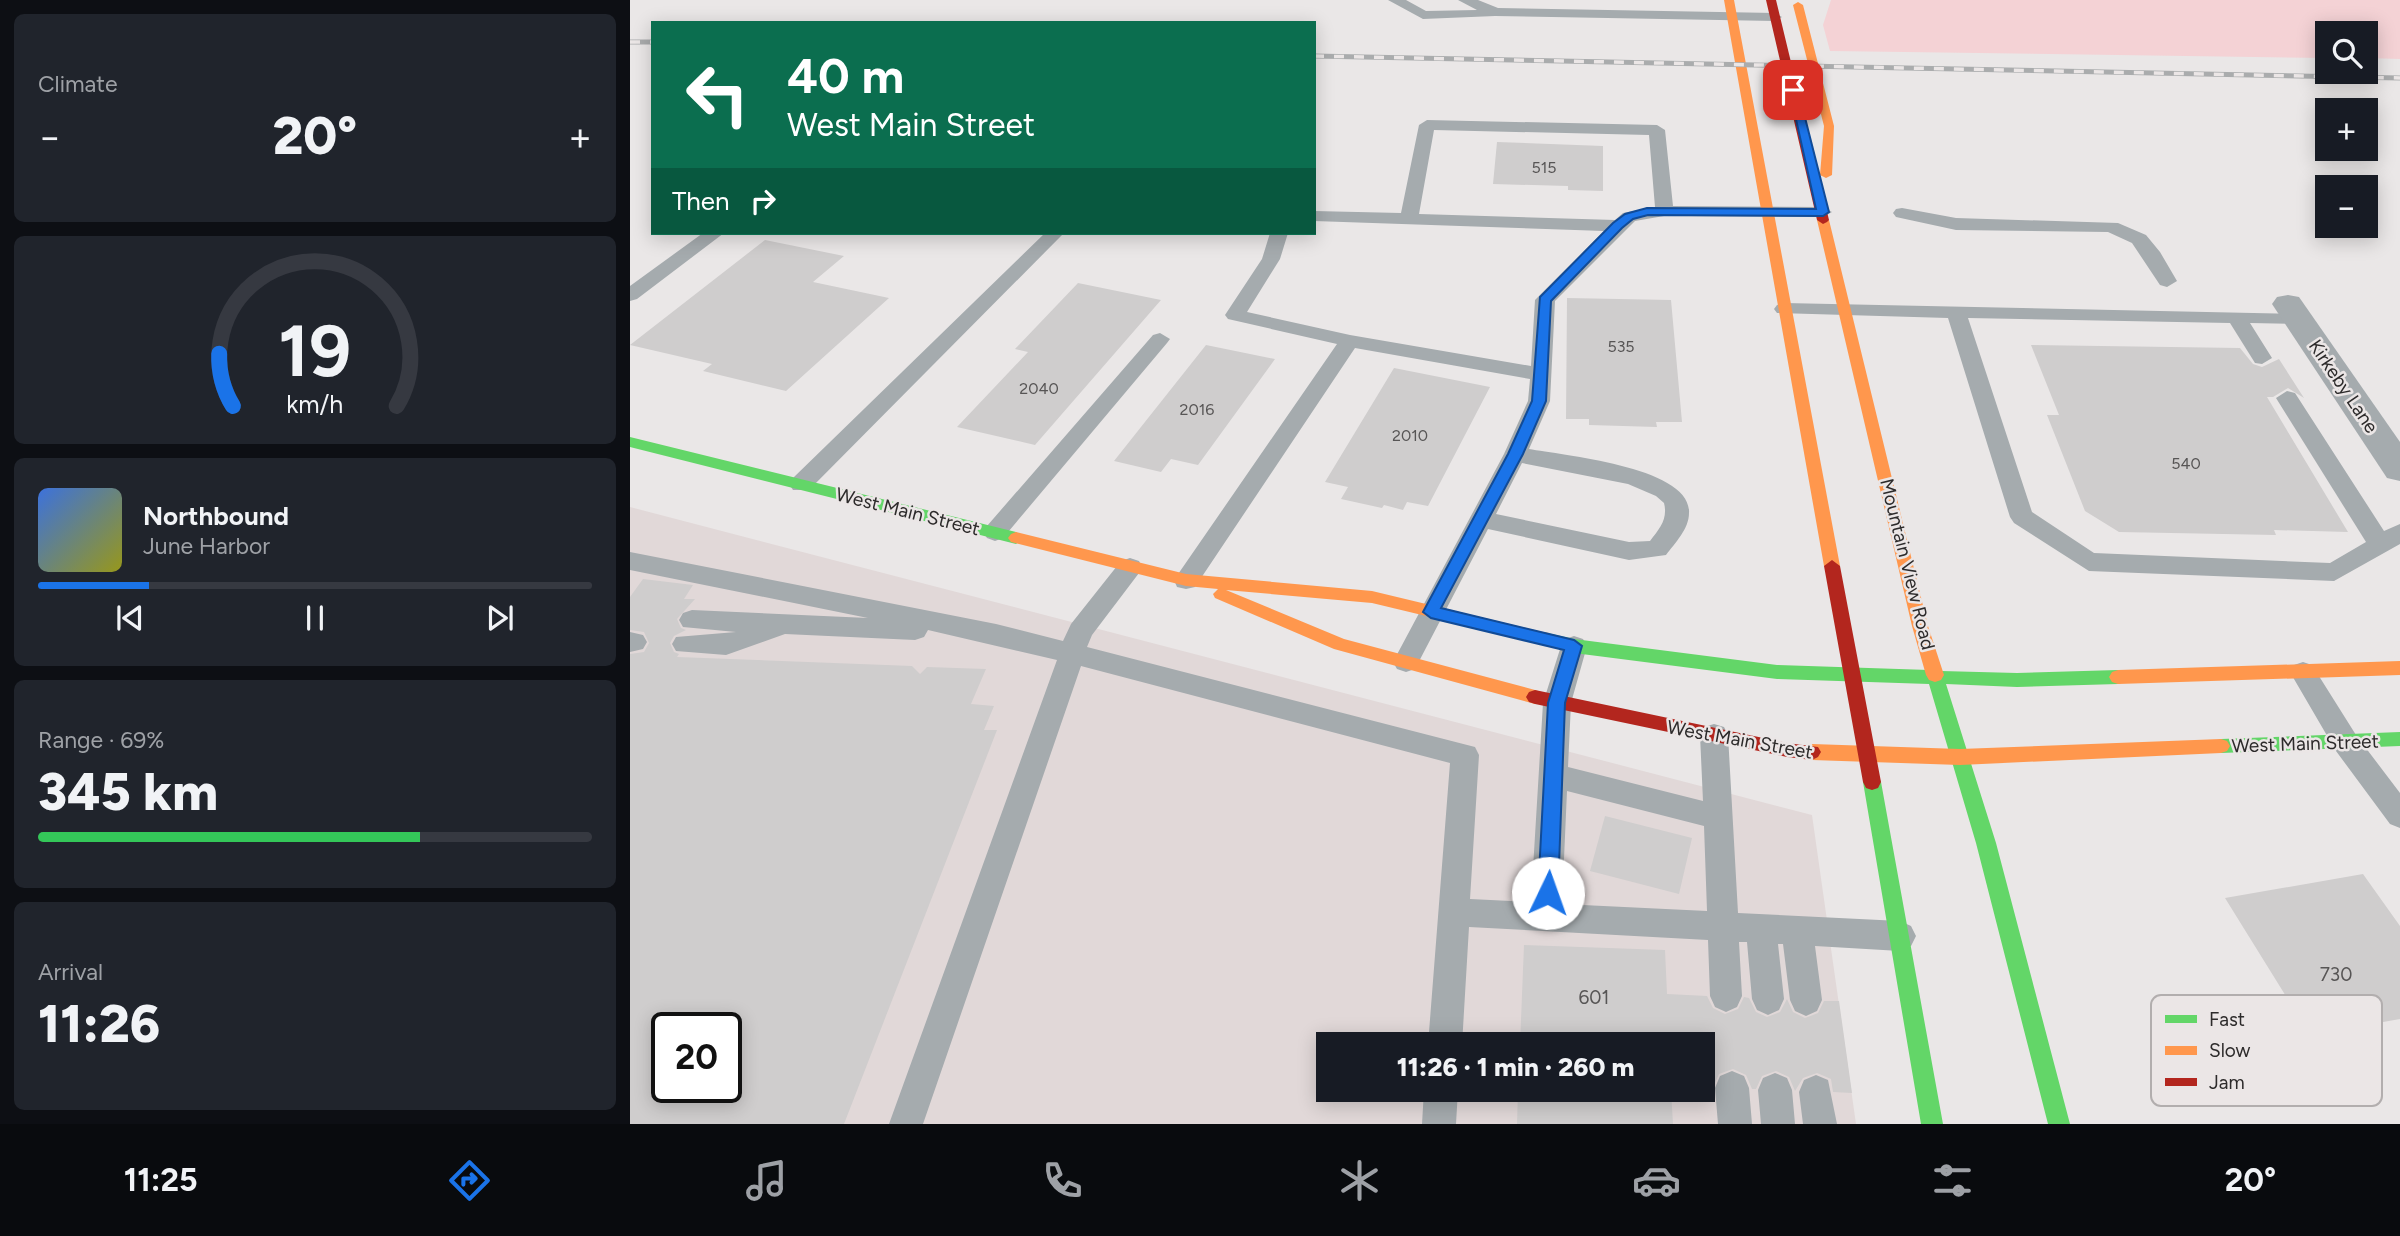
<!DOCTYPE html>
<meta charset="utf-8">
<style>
body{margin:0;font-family:Figtree,sans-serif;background:#20242c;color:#f1f3f6;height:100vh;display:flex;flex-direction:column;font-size:26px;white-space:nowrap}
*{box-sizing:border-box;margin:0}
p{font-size:23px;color:#9ea1a6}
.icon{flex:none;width:38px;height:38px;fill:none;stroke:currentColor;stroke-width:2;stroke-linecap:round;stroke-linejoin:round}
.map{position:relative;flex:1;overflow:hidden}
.drawer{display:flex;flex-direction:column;gap:14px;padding:14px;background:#0d0f14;width:630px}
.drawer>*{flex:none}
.hud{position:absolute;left:21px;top:21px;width:665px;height:214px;border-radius:0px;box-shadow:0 4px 18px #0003;background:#0b6e4f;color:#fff;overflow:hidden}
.buttons{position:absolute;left:1685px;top:21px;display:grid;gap:14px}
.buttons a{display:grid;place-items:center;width:63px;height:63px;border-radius:0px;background:#171b24;box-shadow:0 4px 18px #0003;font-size:35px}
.speed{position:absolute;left:21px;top:1012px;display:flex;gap:14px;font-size:35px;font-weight:700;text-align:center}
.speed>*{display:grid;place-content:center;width:91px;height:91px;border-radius:50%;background:#171b24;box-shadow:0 4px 18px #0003;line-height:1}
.speed .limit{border:4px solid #111;border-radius:10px;background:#fff;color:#111}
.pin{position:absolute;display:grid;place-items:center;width:60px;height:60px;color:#fff;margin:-30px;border-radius:14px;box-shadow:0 4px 10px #0006}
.me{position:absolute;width:77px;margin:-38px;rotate:3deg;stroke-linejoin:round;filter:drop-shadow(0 0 5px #0008)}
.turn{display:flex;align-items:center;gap:24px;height:147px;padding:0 21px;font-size:32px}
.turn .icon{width:91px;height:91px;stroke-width:2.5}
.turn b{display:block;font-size:49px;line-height:60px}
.then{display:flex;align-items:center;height:66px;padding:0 21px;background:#0003;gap:14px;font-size:26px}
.big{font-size:52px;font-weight:800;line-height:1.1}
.drawer .card{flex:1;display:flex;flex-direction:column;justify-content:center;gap:10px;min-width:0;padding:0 24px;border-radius:10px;background:#20242c}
.drawer .dial{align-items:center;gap:0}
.dial svg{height:182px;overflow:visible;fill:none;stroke:#363941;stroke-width:7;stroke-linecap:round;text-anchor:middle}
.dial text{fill:#f1f3f6;stroke:none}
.song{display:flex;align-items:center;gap:21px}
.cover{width:84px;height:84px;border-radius:10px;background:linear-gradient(135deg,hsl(220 70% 55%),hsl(60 70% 35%))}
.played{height:7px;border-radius:4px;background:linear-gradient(90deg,#1a73e8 20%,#363941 20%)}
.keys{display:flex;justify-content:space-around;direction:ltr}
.heat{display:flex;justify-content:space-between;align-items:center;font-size:38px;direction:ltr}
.charge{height:10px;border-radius:5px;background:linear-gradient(90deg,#34c759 69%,#363941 0)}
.trip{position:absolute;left:686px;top:1032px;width:399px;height:70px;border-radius:0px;background:#171b24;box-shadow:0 4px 18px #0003;font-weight:800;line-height:70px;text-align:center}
.dock{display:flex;height:112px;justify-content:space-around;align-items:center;background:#090b0e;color:#9ea1a6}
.dock .icon{width:49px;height:49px}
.dock .on{color:#1a73e8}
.dock b{font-size:32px;color:#f1f3f6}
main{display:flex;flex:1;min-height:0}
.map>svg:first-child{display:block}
.built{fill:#e1d8d8;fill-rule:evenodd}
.green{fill:#f4d2d5}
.building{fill:#cfcdcd;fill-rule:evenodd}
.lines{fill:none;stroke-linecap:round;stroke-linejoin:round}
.lane{fill:#a5abae;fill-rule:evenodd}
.street{fill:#a5abae;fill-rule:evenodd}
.fast{fill:#63d668;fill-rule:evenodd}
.slow{fill:#ff974d;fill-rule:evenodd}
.jam{fill:#b3261e;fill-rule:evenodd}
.rail-casing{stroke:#aaacad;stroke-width:5}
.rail{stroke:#ebe6e6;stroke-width:3.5;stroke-dasharray:10;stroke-linecap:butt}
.route{fill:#1a73e8;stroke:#114b97;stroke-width:2}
.labels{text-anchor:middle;stroke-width:5;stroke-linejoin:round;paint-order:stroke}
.number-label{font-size:16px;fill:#575555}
.street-label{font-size:19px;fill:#2d2b2b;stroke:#ebe6e6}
.near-number-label{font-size:19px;fill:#575555}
.key{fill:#ebe6e6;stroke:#b2aeae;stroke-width:2}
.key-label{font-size:19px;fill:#2d2b2b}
</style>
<main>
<section class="drawer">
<div class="card"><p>Climate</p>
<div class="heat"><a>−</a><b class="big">20°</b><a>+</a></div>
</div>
<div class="card dial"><svg viewBox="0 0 100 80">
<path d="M14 69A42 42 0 1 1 86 69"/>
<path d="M14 69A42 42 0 0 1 8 46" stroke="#1a73e8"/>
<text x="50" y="56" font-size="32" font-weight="700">19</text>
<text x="50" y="72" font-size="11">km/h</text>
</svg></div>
<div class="card">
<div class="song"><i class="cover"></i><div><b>Northbound</b><p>June Harbor</p></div></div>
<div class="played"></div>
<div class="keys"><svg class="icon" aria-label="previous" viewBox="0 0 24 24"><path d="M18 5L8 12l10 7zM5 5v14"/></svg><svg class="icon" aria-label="pause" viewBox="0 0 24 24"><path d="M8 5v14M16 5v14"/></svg><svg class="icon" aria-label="next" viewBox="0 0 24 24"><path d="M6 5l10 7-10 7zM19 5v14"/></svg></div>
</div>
<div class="card"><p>Range · 69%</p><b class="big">345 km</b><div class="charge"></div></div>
<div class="card"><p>Arrival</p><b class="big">11:26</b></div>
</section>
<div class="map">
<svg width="1770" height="1124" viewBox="0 0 1770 1124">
<rect width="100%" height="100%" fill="#eae7e7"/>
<path class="built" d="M0,507L1182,815L1226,1124H0ZM37,1027H96V1087H37ZM698,1045H1073V1090H698Z"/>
<path class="green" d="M1201,0H1770V59L1736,58V33H1698L1697,58L1200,51L1193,25Z"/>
<path class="building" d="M867,142L973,146V191L938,190V186L863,184Z
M135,240L214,256L183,282L259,298L156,391L73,371L82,364L0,345Z
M448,283L531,300L405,445L327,427L398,352L385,349Z
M937,298L1041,300L1052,422H1026L1027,427L959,425V419H936Z
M576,345L645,359L568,465L541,459L531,472L484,461Z
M1401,345L1610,348L1623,364L1632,367L1649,359L1674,398L1658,388L1643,397H1637L1718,532L1644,530L1646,535L1489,532L1455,511L1417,415H1429Z
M764,368L860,387L798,506L777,502L773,510L754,505L752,508L711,499L718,487L695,482Z
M13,579L63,585L54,599H65L47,619L51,628L56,630L44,636L40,643L44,652L49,654L47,657L282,666L290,674L297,667L356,669L341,704L364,706L354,730H367L214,1124H0V654L14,652L19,643L14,632L0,630V597ZM37,1027H96V1087H37Z
M975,816L1062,838L1049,894L960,871Z
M1733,874L1770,926V1019L1680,1035L1595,898Z
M894,945L1035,950L1037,994L1077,996L1083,1008L1095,1014L1108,1009L1114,997L1119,998L1126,1012L1137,1017L1150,1012L1157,999L1163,1012L1175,1018L1188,1013L1194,1001H1209L1222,1093L1203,1092L1201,1079L1187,1073L1173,1078L1165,1091L1159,1077L1146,1071L1132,1076L1126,1089H1122L1116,1075L1103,1069L1089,1074L1083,1087H1073V1045H890Z
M888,1090H1041L1043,1124H887Z"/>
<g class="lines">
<path class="lane" d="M758,0H776L796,11L847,10L828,0H848L868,8L1145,13L1152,17L1145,21L865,16L793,19Z
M797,120L1027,125L1035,130L1043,206L1193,207L1202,212L1193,217L1034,216L1005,221L925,301L920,401L899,449C932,455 1062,467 1059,513C1059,529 1045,543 1036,555L999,560L858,529L785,669L776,672L767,669L763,662L874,454L898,401L900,379L725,348L565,587L556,589L547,587L544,580L707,344L598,319L595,315L632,259L640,233H658L650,259L617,312L720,335L901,366L905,300L974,231L684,221V211L771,213L789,125ZM804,130L1019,135L1025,207L993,213L985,220L789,214ZM892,463L998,484L1026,496L1034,503C1038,519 1030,528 1020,541L999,542L866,514Z
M1272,208L1326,218L1488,223L1516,235L1530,252L1547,281L1537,287L1530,285L1502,243L1478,232L1326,230L1266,217L1263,213L1266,209Z
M73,233H94L7,299L0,301V286Z
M415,233H434L179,490H163L159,484L163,478Z
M1154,303L1675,314L1678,318L1668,324L1620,323L1642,358L1632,364L1625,363L1600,323L1338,318L1402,512L1464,553L1700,563L1736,542L1646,398L1657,391L1665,393L1754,531L1770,524V544L1704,581L1459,571L1384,523L1380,517L1318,318L1147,313L1144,309L1147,305Z
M530,333L540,339L537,343L373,538L365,541L357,538L353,532L357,526L523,335Z
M0,552L366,624L433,641L441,624L491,561L500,558L509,561L512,567L509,573L462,635L457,647L845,747L849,755L840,899L901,902L913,703L931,646L935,639L944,636L953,639L957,646L941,703L938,767L1073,801L1070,735L1074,727L1084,724L1094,727L1098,735L1108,913L1270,921L1281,926L1286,936L1281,946L1270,951L1185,946L1192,1000L1187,1011L1176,1016L1165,1011L1160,1000L1153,944H1148L1154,999L1149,1010L1138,1015L1127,1010L1122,999L1117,942H1109L1112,996L1107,1007L1096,1012L1085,1007L1080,996L1078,940L839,927L832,1045H798L820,763L451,666L293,1124H259L427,660L298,630L294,637L285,640L155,634L96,655L46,651L42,644L46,637L106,632L53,627L49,620L53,613L62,610L238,618L0,570ZM937,791L1074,826L1077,911L932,904Z
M0,632L13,635L17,642L13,649L0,652Z
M1673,662L1682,665L1726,735L1770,793V828L1760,824L1706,751L1664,679L1660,672L1664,665Z
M1102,1071L1114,1076L1119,1088L1122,1124H1088L1085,1088L1090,1076Z
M1145,1073L1157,1078L1162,1090L1165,1124H1131L1128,1090L1133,1078Z
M1186,1075L1198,1080L1207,1124H1173L1169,1092L1174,1080Z
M794,1090H828L826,1124H792Z"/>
<path class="street" d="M1658,295L1669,297L1770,442V481L1757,478L1642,304L1647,297Z"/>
<path class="fast" d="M0,437L386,532L394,538L386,544L0,447Z
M913,632L944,639L1147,665L1299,670L1305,668L1311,671L1387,673L1488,670L1494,672L1497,677L1494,682L1488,684L1387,687L1316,684L1366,843L1440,1124H1418L1346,843L1299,684L1147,679L944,653L907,643L905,638L907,633Z
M1770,732V746L1591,753L1585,751L1582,746L1585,741L1591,739Z
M1242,774L1248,776L1251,782L1313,1124H1291L1233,782L1236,776Z"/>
<path class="slow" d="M1094,0H1104L1210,566L1202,572L1194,566Z
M1168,2L1173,5L1204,126L1202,175L1196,178L1190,175L1194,126L1163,5Z
M1193,216L1199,220L1298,626L1314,675L1311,680L1305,682L1299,680L1296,675L1282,626L1187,220Z
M386,532L556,574L742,591L913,632L919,633L921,638L919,643L913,644L742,603L596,590L714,639L905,690L911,692L914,697L911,702L905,704L704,649L585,598L583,594L588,589L556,586L381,542L378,538L381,534Z
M1770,661V675L1488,684L1482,682L1479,677L1482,672L1488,670Z
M1591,739L1597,741L1600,746L1597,751L1591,753L1330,765L1182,760L1176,757L1173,752L1176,747L1182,744L1330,749Z"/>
<path class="jam" d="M1136,0H1146L1199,220L1197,222L1193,224L1187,220Z
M1202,560L1210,566L1251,782L1248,788L1242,790L1236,788L1233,782L1194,566Z
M905,690L1157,743L1188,747L1191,752L1188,757L1182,760L1157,757L905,704L899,702L896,697L899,692Z"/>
<defs>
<path id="rail" d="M0,42H23
M684,56L1770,78"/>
</defs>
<use href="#rail" class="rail-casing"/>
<use href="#rail" class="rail"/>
</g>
<path class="route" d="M1159,88L1168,90L1199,212L1193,216L1018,215L1003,219L992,228L921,301L916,401L893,454L811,608L944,640L952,646L935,703L928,893L925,900L918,902L911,900L908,893L918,703L934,650L801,618L793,612L878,454L902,401L910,297L983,223L995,214L1017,208L1186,209Z"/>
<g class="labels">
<g class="number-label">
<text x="914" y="173">515</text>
<text x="991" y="352">535</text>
<text x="409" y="394">2040</text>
<text x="567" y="415">2016</text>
<text x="780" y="441">2010</text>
<text x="1556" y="469">540</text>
</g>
<g class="street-label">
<text transform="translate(1714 386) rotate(56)" y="7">Kirkeby Lane</text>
<text transform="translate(278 511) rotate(14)" y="7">West Main Street</text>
<text transform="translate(1278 564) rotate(76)" y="7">Mountain View Road</text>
<text transform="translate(1110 739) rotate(10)" y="7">West Main Street</text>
<text transform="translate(1675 743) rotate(-2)" y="7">West Main Street</text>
</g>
<g class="near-number-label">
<text x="1706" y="981">730</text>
<text x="964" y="1004">601</text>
</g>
</g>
<rect x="1521" y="995" width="231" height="111" rx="10" class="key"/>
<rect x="1535" y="1015" width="32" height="8" fill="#63d668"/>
<rect x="1535" y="1046" width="32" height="9" fill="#ff974d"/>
<rect x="1535" y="1078" width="32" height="8" fill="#b3261e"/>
<g class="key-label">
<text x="1579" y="1026">Fast</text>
<text x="1579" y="1057">Slow</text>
<text x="1579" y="1089">Jam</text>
</g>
</svg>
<div class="buttons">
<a><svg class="icon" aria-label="search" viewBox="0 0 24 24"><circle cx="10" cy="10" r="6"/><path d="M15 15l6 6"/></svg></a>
<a>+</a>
<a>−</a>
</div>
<div class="speed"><div class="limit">20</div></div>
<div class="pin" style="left:1163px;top:90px;background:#d93025"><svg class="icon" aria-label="arrive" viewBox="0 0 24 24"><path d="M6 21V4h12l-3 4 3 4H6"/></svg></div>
<svg class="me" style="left:918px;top:893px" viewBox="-20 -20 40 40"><circle r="19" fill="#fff"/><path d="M0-13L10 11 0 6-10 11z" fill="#1a73e8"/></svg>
<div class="trip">11:26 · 1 min · 260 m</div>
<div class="hud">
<div class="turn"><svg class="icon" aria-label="left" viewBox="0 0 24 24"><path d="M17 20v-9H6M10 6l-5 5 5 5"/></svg><div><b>40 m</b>West Main Street</div></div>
<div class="then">Then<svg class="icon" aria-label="right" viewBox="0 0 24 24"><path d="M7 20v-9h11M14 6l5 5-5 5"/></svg></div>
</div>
</div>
</main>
<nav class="dock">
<b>11:25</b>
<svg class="icon on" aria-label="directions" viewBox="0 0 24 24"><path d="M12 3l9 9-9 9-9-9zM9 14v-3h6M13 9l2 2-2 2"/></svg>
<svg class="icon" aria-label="music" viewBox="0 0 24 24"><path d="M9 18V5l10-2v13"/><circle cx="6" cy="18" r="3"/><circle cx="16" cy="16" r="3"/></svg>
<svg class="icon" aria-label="phone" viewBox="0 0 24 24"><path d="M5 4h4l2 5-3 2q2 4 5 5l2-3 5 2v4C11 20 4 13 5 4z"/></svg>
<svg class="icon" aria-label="climate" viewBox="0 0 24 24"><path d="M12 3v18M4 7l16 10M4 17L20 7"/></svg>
<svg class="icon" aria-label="car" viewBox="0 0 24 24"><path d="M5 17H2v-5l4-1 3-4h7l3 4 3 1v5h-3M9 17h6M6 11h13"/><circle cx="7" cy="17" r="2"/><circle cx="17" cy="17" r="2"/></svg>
<svg class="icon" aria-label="filters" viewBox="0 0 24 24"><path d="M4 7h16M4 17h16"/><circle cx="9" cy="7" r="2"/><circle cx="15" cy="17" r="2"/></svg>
<b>20°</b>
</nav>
